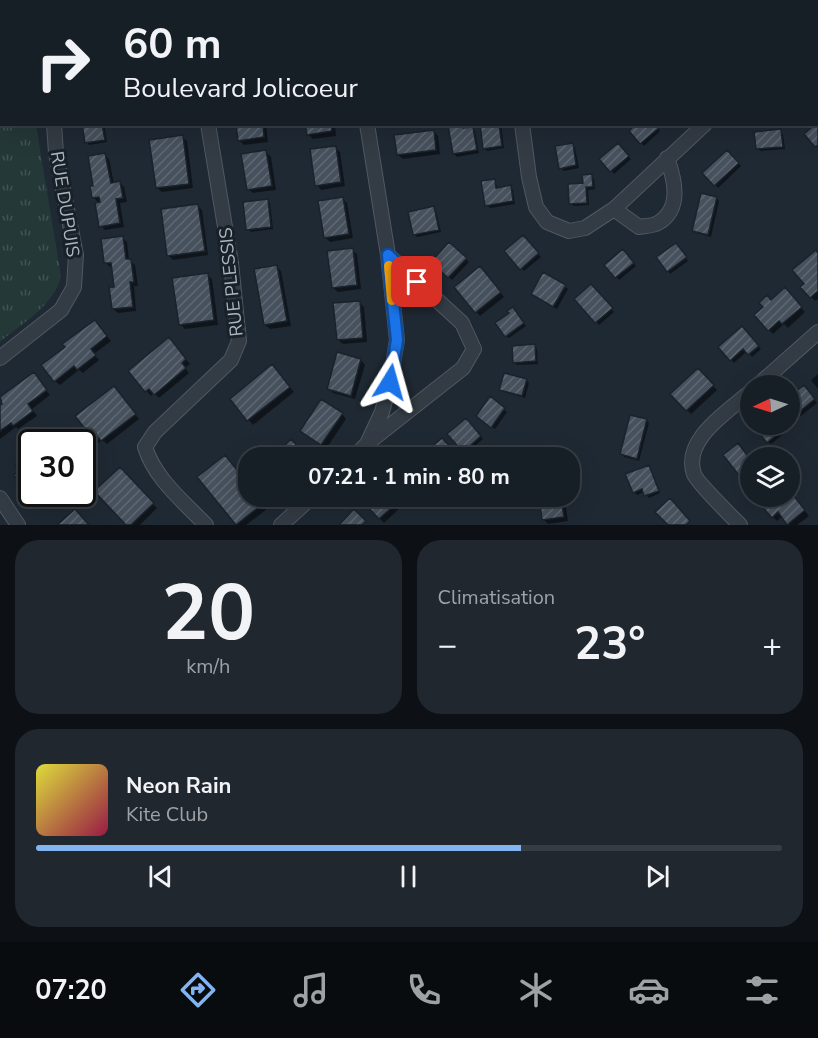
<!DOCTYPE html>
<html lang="fr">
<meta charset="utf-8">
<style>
body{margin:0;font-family:"Nunito Sans",sans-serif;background:#20272e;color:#f1f3f6;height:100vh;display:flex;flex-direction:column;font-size:22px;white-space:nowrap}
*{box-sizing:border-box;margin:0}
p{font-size:20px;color:#9ea2a7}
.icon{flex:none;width:33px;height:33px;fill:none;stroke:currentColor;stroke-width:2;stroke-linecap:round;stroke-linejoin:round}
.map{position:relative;height:525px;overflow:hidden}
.sheet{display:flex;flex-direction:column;gap:15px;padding:15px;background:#0d1115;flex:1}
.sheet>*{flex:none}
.hud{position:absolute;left:0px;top:0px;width:819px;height:126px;box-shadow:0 6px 24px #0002,0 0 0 2px #363d43;background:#171f26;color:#f1f3f6;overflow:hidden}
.needle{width:39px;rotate:266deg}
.tools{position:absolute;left:740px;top:375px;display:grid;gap:12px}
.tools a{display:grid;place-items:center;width:60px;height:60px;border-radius:50%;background:#171f26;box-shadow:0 6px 24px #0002,0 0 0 2px #363d43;font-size:30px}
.speed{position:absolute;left:18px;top:429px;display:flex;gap:12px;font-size:30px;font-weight:700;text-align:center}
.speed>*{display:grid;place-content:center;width:78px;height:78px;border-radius:50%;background:#171f26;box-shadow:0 6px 24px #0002,0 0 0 2px #363d43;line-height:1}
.speed .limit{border:3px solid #111;border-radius:9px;background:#fff;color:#111}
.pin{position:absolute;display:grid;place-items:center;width:51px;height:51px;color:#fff;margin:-26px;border-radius:12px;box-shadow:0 3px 9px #0006}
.me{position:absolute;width:66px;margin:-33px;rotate:8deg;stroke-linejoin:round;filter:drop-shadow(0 0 4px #0008)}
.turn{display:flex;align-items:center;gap:21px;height:126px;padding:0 24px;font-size:27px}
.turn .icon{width:78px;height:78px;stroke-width:2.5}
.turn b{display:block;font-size:42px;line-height:51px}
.big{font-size:45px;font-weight:700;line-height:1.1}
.sheet .card{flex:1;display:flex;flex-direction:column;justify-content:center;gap:9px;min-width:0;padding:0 21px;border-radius:24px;background:#20272e}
.sheet .dial{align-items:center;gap:0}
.dial b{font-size:78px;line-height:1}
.song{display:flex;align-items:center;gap:18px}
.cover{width:72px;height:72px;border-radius:9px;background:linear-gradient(135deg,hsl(60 70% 55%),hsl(340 70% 35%))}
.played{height:6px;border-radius:3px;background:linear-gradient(90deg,#81b4f1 65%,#363d43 65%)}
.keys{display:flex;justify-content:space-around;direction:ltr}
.heat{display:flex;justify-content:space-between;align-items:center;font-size:33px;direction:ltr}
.sheet .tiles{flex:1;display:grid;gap:15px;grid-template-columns:1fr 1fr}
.card:last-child{grid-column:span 2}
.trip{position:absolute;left:238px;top:447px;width:342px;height:60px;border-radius:24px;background:#171f26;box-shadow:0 6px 24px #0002,0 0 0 2px #363d43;font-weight:700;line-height:60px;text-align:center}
.dock{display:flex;height:96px;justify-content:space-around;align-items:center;background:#090c0f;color:#9ea2a7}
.dock .icon{width:42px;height:42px}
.dock .on{color:#81b4f1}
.dock b{font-size:27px;color:#f1f3f6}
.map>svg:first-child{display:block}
.park{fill:url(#park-tufts)}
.shadow{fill:#0007}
.building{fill:url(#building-hatch);stroke:#1a222b;stroke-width:1.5}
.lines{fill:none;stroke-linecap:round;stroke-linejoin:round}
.street-casing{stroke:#505963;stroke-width:16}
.street{stroke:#333b44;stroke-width:14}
.route-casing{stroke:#114b97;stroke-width:15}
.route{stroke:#1a73e8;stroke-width:10}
.slow{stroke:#f59e0b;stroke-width:10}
.labels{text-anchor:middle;stroke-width:6;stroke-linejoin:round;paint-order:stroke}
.street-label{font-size:18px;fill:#acb6c2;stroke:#182028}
</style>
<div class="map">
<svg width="818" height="525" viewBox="0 0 818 525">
<defs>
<pattern id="park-tufts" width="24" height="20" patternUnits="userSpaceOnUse" patternTransform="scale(1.5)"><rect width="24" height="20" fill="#243837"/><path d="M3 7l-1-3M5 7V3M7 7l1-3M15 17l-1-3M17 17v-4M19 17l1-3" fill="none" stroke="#415352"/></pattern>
<pattern id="building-hatch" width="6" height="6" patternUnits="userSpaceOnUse" patternTransform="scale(1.5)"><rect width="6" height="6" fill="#46515d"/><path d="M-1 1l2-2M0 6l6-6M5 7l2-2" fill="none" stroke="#5e6873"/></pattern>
</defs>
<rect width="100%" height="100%" fill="#1f2933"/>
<path class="park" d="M0,43L2,124L36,125L61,276C55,305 21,324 0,342Z"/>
<path class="shadow" d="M18,0H45V2Z
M56,0H82L83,1L56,2Z
M138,0H155V2H138Z
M214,0H237V2H215Z
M677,0H695L696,2H675Z
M84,124H104L107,142L89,145L87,142Z
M237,124H266L268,142L244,145L239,140Z
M307,124H335L336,136L313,139L308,134Z
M481,124H501L504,148L487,151L485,148Z
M654,124L660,131L644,146L631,131Z
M462,125L465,128H472L475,131L479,153L457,157L454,154Z
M433,131L438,136L440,154L403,159L398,155Z
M780,131L783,134L785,149L760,151L758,148Z
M182,137L187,141L193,188L162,192L157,188Z
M572,145L575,148L579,168L564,171L561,168Z
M618,145L631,159L614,174L601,159Z
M335,147L340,152L345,186L321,190L317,185Z
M266,152L271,157L276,190L253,193L248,189Z
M727,152L741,166L718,188L704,173Z
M104,155L109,159L114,184L120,183L124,187L127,202L120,203L124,227L105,230L101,226L100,204L93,197Z
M591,176L594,179L595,189L588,190L589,205L574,206L571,204Z
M494,180L498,189L510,187L513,190L515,204L490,208L487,205Z
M342,198L347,203L353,238L330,242L325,237Z
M716,198L719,201L711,237L696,233L693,231Z
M267,201L270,203L273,229L251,232L248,229Z
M197,205L202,210L208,255L173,260L169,256Z
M433,208L436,211L441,232L417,237L414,234Z
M523,237L541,257L524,271L506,252Z
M123,238L127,242L129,260L135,265L138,286H134L136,311L118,313L113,309L115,288L113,267H110L106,263Z
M449,244L469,262L452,280L433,262Z
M679,247L688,261L670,274L668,271Z
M352,250L357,254L361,289L338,292L333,288Z
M626,254L636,266L619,280L606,265Z
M818,255V299L815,301L802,287L806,284Z
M277,267L281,271L291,326L270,329L265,325Z
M484,272L504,297L480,316L476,312Z
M207,274L212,279L218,325L185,329L180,324Z
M591,286L614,312L599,325L576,299Z
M565,287L568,289L557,309L535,296Z
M785,289L805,312L788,328L784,324L773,334L756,316Z
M360,303L364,307L367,342L343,344L338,340Z
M515,311L526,326L509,338L506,336Z
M99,327L111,341L94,354L99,360L83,373L79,370L60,385L55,381Z
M742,328L761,349L752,357L747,351L734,363L720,347Z
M173,344L190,364L185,368L189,373L159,398L154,393L151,396L130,372Z
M534,346L537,349L538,364L517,365L514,362Z
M338,354L361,360L365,365L355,399L333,393L328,388Z
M698,370L717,390L691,414L672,394Z
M277,371L294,392L253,425L232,400Z
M33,374L50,395L32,409L37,416L18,429L16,427L0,439V407L4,404L0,399Z
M818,374V389L811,380Z
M526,380L529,383L525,398L504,392L501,390Z
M807,390L817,403L797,419L789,410V399Z
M119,393L139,419L107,444L102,440L99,443L77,417Z
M490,398L507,412L495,429L480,419Z
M342,414L346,419L326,449L302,431Z
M466,420L483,439L467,453L450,434Z
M646,420L649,423L639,461L624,457L622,454Z
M788,424L791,428L771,444L768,442Z
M750,460V477L745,480L743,478Z
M649,466L660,493L649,498L644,492L637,495L634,492Z
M119,469L157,508L140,525H128Z
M21,471L32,494H70L54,506L52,504L45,510L40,505L16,475Z
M199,477L249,486V496H257L267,509L246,525H237Z
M789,491L809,516L797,525H790L783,516L777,521L773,517L789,496Z
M570,493L572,501L565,502L568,521L548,524L544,520L541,496H570Z
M371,496H413L384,523L365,502Z"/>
<path class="building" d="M818,122V145L815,147L804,134Z
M82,124H102L105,140L85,143Z
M236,124H263L264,137L238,141Z
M305,124H331L332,131L307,135Z
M463,124V128L473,127L477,150L453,154L448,126Z
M480,124H499L502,146L483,149Z
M636,124H656L659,128L640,144L629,131Z
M781,129L783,147L756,149L754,132Z
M434,130L436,150L397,155L394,135Z
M183,135L189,184L156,188L149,140Z
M573,143L576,165L559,169L555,146Z
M618,143L629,156L610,172L599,159Z
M336,146L341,182L315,186L310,149Z
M266,150L272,186L247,190L241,154Z
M727,150L739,163L714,186L702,173Z
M105,153L111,183L120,181L123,198L116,199L120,223L99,227L95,203L100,202L99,197L92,198L90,186H93L88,156Z
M592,174L593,187H586L587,203L569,204L568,184L583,183L582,175Z
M495,179L496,188L511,185L513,201L485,206L481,181Z
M701,193L717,197L708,235L692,231Z
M343,197L349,234L324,238L318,201Z
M268,199L271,227L246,230L243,202Z
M198,204L205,251L167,256L161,209Z
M434,206L439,230L413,235L408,212Z
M523,235L539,253L520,270L504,251Z
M123,236L126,259H131L134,282H130L133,307L112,309L109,287H114L111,263H104L101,239Z
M449,242L467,258L448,278L431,262Z
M676,243L687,257L667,272L656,257Z
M353,248L357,285L332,288L327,251Z
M623,249L634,263L615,278L604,265Z
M816,250L818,253V291L810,298L800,287L804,284L792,270Z
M277,265L287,321L264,325L254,269Z
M480,266L501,292L475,313L454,287Z
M543,272L566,285L553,307L531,294Z
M208,273L214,320L179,325L172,278Z
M591,284L613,308L595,323L574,299Z
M785,287L802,307L782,324L779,321L768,331L754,315L763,307L759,303L767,295L771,300Z
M360,301L363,338L337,340L333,303Z
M513,307L524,323L505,337L495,323L509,313L507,311Z
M95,320L107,336L91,349L96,355L77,370L74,366L54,382L41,365L65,347L62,344Z
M742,326L759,346L748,355L743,349L730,361L718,347Z
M169,337L186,359L182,363L186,368L154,395L149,389L145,392L128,371Z
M535,344L536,361L513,363L512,346Z
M337,352L361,359L351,396L327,389Z
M272,364L290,387L247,421L230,399Z
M698,368L714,385L686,411L670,394Z
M34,372L47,390L28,404L33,411L13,426L11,423L0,431V405L2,404L0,397Z
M504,373L527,379L522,396L499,390Z
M804,385L815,399L793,417L789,412V397Z
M114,386L136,414L101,441L97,436L93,439L75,416Z
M490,396L505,408L491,428L476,416Z
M321,399L343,413L321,445L300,431Z
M630,415L647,419L637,459L620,454Z
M466,418L481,436L463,452L447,434Z
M761,424H789L767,443L756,429Z
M442,438L455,452L449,458H427L424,453Z
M291,439L308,458H272Z
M738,443L750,459V472L742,479L723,455Z
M32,452V494H60L48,503L46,500L39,506L14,475L19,471L15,465Z
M225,455L249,485V496H258L264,503L236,525L197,477Z
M649,465L659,491L644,496L642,489L633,493L625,474Z
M120,467L154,503L131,525H126L94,491Z
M789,490L805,510L787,525L778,512L772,518L761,505L771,496H789Z
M369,496H405L379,519L363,502Z
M539,496H568L561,498L564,517L542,520Z
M670,498L690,521L686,525H668L655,512Z
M75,509L89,525H57Z
M354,509L366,521L362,525H339Z"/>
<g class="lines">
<defs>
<path id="street" d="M189,0V2
M347,0L348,2
M625,2L627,0
M0,28H2
M522,124L529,177L536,207L547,222L569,231L585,228L614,209L705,124
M614,209L639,227C644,226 653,226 658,223C682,209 675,180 667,158
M0,358L61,310L74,287L76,255L56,153L54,124
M757,386L818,332
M369,442L463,368L474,349L462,323L388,255
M353,458L367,444L382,412L390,382L397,340L388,255L367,124
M0,498L18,525
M206,525C183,501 155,479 145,447L155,432L231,360L239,341L231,263L208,124
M281,525L313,496
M740,525C732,517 696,481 694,474C682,439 728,412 750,392"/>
</defs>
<use href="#street" class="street-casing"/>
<use href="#street" class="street"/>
</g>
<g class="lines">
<defs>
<path id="route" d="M390,382L397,340L388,255L417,282"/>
</defs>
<use href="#route" class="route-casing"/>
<use href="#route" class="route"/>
<path class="slow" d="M389,266L392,300"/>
</g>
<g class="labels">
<g class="street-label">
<text transform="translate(65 204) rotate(81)" y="6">RUE DUPUIS</text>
<text transform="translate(231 282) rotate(-96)" y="6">RUE PLESSIS</text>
</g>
</g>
</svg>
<div class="tools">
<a><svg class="needle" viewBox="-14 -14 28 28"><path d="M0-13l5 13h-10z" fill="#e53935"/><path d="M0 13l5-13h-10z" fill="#9ea2a7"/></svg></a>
<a><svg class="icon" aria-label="layers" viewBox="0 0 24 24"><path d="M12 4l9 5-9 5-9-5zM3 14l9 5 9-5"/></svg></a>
</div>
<div class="speed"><div class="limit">30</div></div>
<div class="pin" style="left:417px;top:282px;background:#d93025"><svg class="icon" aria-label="arrive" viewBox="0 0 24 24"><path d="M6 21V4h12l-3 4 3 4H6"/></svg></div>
<svg class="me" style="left:390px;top:382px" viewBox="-20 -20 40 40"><path d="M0-17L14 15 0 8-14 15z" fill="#1a73e8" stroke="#fff" stroke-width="4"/></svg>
<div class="trip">07:21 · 1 min · 80 m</div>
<div class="hud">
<div class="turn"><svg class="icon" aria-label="right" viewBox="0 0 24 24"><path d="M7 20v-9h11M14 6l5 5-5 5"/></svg><div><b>60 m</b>Boulevard Jolicoeur</div></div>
</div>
</div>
<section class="sheet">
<div class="tiles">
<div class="card dial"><b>20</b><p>km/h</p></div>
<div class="card"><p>Climatisation</p>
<div class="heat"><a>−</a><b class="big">23°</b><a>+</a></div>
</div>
<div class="card">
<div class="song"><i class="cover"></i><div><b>Neon Rain</b><p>Kite Club</p></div></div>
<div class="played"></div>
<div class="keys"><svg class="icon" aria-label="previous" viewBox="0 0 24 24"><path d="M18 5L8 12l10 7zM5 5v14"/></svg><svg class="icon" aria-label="pause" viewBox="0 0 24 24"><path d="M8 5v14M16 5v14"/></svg><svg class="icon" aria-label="next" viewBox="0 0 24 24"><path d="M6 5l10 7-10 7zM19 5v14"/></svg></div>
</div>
</div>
</section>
<nav class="dock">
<b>07:20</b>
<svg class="icon on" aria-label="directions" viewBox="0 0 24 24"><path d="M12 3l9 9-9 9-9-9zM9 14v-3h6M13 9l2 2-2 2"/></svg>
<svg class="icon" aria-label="music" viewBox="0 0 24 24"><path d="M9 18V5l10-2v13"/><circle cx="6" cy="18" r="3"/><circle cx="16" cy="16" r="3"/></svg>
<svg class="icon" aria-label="phone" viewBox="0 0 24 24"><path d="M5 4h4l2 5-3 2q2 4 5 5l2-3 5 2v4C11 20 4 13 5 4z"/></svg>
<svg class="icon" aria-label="climate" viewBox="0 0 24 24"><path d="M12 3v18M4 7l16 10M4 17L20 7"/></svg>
<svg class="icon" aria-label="car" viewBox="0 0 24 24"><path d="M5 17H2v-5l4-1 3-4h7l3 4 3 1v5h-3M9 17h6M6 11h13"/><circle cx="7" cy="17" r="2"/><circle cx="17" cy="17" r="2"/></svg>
<svg class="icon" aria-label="filters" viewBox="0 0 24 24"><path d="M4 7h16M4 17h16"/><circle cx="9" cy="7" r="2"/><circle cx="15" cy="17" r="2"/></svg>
</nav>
